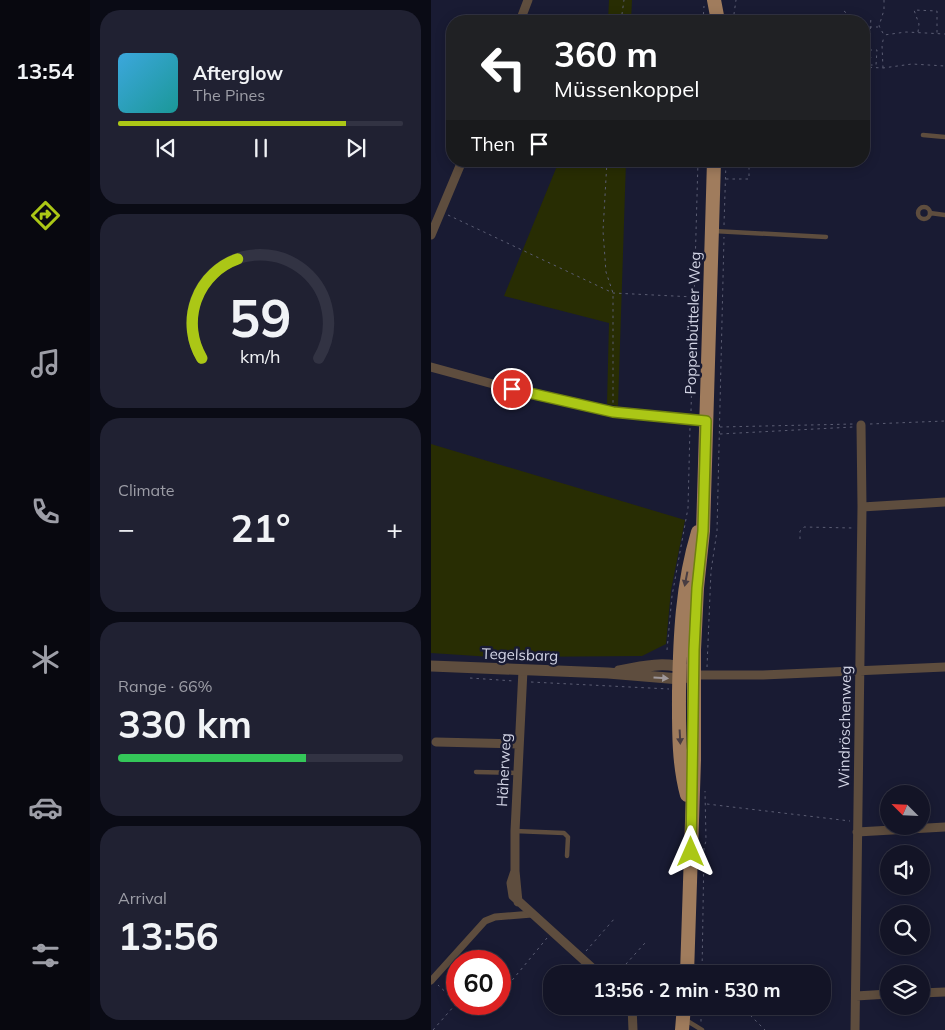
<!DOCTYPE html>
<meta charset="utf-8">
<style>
body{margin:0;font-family:Mulish,sans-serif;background:#202132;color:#f1f3f6;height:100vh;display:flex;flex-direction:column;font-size:19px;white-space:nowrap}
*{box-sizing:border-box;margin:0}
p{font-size:16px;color:#9d9ea7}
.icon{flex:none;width:28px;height:28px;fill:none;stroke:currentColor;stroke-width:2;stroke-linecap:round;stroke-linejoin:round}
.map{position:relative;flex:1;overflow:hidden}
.drawer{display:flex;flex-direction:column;gap:10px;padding:10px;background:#0a0b15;width:341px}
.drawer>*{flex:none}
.guide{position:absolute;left:15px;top:15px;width:424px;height:152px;border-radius:20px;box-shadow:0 2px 12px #0003,0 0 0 1px #323343;background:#202124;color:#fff;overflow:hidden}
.needle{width:32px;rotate:294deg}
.tools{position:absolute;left:449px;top:785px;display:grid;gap:10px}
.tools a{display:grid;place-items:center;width:50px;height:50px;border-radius:50%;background:#131426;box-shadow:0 2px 12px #0003,0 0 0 1px #323343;font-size:25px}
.speed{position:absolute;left:15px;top:950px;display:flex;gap:10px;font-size:25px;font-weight:700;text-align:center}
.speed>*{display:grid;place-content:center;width:65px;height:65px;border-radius:50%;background:#131426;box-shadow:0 2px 12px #0003,0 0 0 1px #323343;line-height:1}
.speed .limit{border:8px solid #d22;background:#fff;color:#111}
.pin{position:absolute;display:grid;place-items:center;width:42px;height:42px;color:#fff;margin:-21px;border:2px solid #fff;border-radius:50%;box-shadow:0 1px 5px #0007}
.me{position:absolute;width:55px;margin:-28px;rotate:0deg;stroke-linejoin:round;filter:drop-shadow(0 0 4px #0008)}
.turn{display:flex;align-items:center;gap:18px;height:105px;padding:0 25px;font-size:22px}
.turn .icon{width:65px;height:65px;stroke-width:2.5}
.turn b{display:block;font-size:35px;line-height:42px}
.then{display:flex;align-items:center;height:48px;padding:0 25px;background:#0003;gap:10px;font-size:19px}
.big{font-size:38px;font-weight:700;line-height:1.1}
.drawer .widget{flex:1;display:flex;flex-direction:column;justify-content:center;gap:8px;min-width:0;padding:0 18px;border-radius:20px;background:#202132}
.drawer .dial{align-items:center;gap:0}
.dial svg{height:130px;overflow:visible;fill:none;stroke:#323343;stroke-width:7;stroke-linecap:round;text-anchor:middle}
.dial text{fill:#f1f3f6;stroke:none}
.song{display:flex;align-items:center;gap:15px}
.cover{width:60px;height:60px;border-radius:8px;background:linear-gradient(135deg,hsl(200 70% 55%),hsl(180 70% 35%))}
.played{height:5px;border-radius:2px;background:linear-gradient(90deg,#abc716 80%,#323343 80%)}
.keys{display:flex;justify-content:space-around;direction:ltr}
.heat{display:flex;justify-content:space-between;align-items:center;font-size:28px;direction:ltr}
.charge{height:8px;border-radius:4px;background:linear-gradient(90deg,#34c759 66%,#323343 0)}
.trip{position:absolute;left:112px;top:965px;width:288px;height:50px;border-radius:20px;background:#131426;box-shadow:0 2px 12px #0003,0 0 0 1px #323343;font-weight:700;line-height:50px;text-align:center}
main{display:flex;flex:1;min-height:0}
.dock{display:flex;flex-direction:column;width:90px;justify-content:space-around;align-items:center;background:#08080f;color:#9d9ea7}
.dock .icon{width:35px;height:35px}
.dock .on{color:#abc716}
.dock b{font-size:22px;color:#f1f3f6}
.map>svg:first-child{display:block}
.green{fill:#282d03}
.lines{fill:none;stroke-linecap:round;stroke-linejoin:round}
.path{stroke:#5b5d73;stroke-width:1;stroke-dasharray:2.5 4;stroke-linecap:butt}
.service{stroke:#5e4d3e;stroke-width:4.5}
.pedestrian{stroke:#5e4d3e;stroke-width:7}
.minor{stroke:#5e4d3e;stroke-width:9}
.tertiary{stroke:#5e4d3e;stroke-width:11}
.primary{stroke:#a07c5d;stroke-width:14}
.oneway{fill:#483d42}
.oneway2{fill:#9e979a}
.route-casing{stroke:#6f810e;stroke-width:12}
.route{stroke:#abc716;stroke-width:9}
.labels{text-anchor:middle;stroke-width:5;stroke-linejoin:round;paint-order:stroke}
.street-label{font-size:15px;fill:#d2d4e5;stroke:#191b33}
</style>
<main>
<nav class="dock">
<b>13:54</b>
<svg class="icon on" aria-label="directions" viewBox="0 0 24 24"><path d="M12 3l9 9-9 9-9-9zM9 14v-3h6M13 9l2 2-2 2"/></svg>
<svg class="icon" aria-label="music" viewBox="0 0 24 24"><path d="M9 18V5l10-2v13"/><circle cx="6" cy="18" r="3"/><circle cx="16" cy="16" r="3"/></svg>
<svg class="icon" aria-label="phone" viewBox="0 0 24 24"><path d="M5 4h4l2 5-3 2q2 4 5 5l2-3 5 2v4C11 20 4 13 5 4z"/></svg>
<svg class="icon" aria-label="climate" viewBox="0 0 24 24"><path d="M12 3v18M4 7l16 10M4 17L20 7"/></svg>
<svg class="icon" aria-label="car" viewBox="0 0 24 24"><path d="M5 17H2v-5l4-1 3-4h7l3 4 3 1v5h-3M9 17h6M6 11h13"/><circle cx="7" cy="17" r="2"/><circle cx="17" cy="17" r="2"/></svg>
<svg class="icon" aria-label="filters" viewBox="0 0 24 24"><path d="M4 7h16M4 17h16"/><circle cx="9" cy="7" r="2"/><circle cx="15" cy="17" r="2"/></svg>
</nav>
<section class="drawer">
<div class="widget">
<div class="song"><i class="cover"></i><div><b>Afterglow</b><p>The Pines</p></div></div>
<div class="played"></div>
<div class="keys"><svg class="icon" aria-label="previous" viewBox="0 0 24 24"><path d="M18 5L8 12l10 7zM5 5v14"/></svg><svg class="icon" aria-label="pause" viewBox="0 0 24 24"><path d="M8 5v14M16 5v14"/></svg><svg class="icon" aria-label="next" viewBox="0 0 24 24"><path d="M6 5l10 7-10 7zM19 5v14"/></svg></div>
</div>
<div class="widget dial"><svg viewBox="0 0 100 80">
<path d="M14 69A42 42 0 1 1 86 69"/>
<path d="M14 69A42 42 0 0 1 36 8" stroke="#abc716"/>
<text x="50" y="56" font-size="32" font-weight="700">59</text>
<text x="50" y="72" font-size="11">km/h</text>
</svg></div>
<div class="widget"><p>Climate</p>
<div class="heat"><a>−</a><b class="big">21°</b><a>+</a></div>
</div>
<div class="widget"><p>Range · 66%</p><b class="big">330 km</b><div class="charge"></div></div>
<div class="widget"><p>Arrival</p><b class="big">13:56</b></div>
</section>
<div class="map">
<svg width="514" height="1030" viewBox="0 0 514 1030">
<rect width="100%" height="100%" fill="#191b33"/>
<path class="green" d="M178,0H201L200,21H177Z
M128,161H195L187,406L176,404L178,323L73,296Z
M0,444L254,520L240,590L235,644L211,656L61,657L0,653Z"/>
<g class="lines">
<path class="path" d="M453,0V10L448,26L453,35L475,32L514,34
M413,11L425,21
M190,21L193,0
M272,21L273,6
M302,21L305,0
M432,27H447
M487,32L488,24L483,10L506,11V33
M432,50H446L445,65H432
M438,55L440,16
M438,64L440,57L438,55L436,57L438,60
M432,67L452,68L481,64L514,66
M452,68L451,45L453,36
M176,161L172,231L175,272L182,293V404
M295,179H318V161
M17,215L182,293L263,297
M293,225L295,161
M260,411L267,161
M439,424L514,421
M289,427L423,424
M289,434L422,427
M369,539V531L373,527L422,528
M236,650L241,596L257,508L259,427
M276,667L280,571L286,531L293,237
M39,678L83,681
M100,682L238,689
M276,804L419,821
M155,951L184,918
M272,972L278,974
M186,974L214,943
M271,974L273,848L275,841L274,791
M69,995L116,938
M270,1006V1022
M310,1006L334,1030
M2,1030L24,1005L23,1000L7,985"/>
<path class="service" d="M492,135L514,137
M487 213a6 6 0 1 1 12 0a6 6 0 1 1-12 0Z
M499,213L514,215
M283,231L395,237
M45,772L87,773
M84,831L133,833L137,837L136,856
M253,1022H258L271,1030"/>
<path class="pedestrian" d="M0,981L54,921L64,917L101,914"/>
<path class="minor" d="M89,21L97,0
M0,235L31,161
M0,367L62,384L182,412L275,421
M431,507L514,502
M263,675H332L514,667
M5,742L88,744
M426,832L514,827
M84,871L80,883L82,896L168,974
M87,902L84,871V831L92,670
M490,993L514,992
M425,996L458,994
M201,1006L202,1030
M424,1030L431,507L430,425"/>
<path class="tertiary" d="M0,666L177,673L249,679L263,675
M188,671C207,667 238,660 255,670"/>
<path class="primary" d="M283,0L287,21
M256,795C247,762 248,726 248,692C249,637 251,585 267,532
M256,974L263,760V650L266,588L272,531L283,161
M251,1030L253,1006"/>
</g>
<defs><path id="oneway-solid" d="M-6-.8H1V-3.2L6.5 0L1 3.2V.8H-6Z" transform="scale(1.25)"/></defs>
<g class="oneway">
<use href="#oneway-solid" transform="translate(255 579) rotate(101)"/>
<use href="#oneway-solid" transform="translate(249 737) rotate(87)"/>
</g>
<use class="oneway2" href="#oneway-solid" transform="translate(230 678) rotate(4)"/>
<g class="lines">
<defs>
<path id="route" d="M81,389L182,412L275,421L272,531L266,588L263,650L260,852"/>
</defs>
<use href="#route" class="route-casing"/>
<use href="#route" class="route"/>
</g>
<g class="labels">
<g class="street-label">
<text transform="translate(262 323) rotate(-88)" y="5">Poppenbütteler Weg</text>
<text transform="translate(89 655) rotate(2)" y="5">Tegelsbarg</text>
<text transform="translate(414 727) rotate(-89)" y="5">Windröschenweg</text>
<text transform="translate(73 770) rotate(-87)" y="5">Häherweg</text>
</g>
</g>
</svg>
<div class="tools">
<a><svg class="needle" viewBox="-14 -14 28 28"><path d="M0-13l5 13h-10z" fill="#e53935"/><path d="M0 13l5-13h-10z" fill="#9d9ea7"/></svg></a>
<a><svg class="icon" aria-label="sound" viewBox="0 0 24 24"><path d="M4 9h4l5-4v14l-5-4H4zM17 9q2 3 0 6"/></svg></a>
<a><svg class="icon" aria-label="search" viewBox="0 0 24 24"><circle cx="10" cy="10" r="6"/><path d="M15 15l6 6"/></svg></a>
<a><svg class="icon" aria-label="layers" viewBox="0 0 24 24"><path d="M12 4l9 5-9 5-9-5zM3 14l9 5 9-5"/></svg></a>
</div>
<div class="speed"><div class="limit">60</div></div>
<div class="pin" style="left:81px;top:389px;background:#d93025"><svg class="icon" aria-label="arrive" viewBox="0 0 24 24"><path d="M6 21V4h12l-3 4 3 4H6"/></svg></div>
<svg class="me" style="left:260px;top:852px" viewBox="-20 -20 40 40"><path d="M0-17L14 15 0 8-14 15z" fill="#abc716" stroke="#fff" stroke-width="4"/></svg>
<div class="trip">13:56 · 2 min · 530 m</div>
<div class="guide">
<div class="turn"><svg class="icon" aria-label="left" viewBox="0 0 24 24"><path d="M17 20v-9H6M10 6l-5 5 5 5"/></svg><div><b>360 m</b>Müssenkoppel</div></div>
<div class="then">Then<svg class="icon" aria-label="arrive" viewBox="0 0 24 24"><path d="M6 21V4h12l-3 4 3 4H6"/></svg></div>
</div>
</div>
</main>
